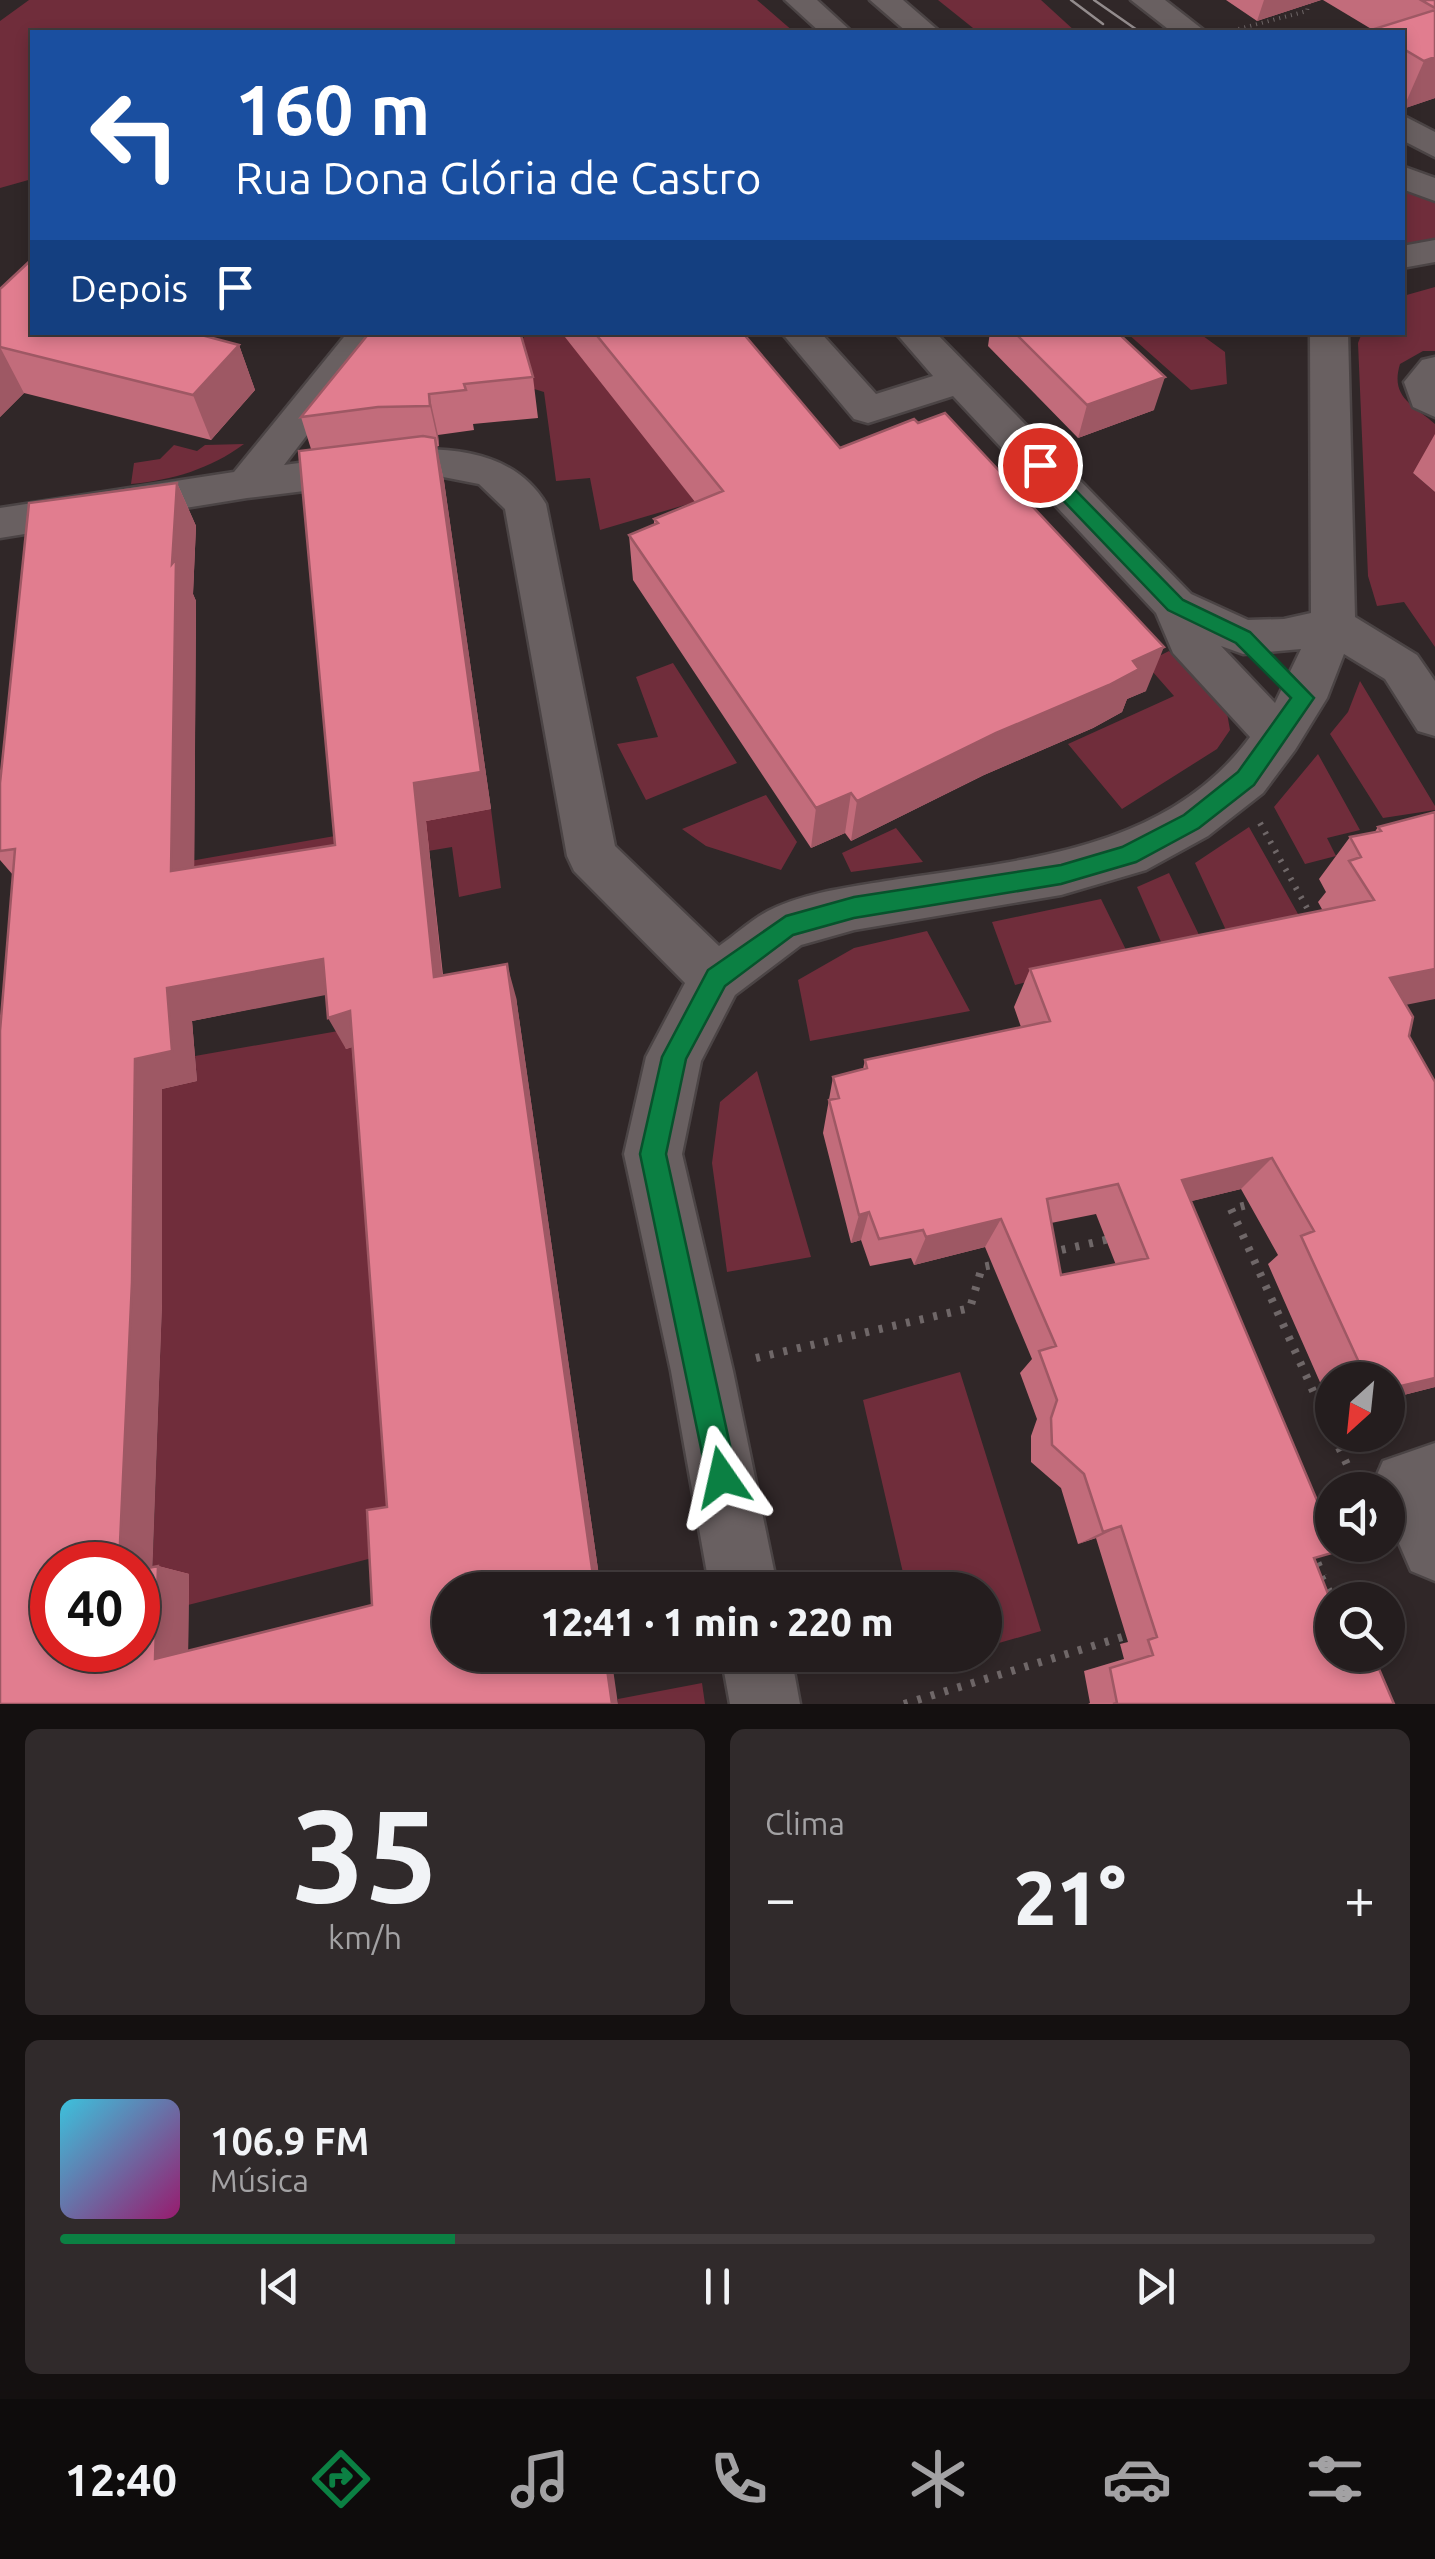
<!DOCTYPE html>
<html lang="pt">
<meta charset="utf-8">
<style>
body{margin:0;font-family:Ubuntu,sans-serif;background:#302a2b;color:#f1f3f6;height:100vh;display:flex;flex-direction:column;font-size:38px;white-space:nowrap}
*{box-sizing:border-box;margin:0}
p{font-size:32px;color:#a3a2a4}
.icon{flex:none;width:55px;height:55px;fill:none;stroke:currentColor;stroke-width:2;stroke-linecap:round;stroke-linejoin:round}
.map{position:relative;height:1704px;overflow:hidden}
.panel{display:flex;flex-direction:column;gap:25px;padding:25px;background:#141010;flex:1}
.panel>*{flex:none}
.banner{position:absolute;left:30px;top:30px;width:1375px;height:305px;border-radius:0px;box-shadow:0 5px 15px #0003,0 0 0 2px #413b3c;background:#1a4fa0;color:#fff;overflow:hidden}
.needle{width:65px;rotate:207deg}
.controls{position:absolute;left:1315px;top:1362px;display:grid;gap:20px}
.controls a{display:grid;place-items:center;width:90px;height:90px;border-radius:50%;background:#241d1e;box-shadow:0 5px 15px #0003,0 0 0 2px #413b3c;font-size:50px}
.speed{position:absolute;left:30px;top:1542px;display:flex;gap:20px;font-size:50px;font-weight:700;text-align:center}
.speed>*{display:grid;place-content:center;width:130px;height:130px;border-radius:50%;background:#241d1e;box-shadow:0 5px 15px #0003,0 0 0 2px #413b3c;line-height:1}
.speed .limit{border:15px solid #d22;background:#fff;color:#111}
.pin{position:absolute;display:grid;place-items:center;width:85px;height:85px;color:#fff;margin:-42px;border:5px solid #fff;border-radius:50%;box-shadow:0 2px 10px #0007}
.me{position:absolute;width:110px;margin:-55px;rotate:349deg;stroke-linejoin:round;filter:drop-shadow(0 0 8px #0008)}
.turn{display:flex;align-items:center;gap:35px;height:210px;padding:0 40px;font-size:45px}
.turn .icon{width:130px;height:130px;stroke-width:2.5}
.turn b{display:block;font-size:70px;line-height:85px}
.then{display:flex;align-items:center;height:95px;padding:0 40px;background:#0003;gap:20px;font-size:38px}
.big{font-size:75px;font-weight:800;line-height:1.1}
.panel .tile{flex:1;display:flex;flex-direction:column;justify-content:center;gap:15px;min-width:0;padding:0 35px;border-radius:15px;background:#302a2b}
.panel .dial{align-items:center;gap:0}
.dial b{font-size:130px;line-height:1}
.song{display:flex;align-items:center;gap:30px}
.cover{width:120px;height:120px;border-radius:15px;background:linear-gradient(135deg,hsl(190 70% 55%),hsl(320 70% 35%))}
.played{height:10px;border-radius:5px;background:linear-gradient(90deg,#0b8043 30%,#413b3c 30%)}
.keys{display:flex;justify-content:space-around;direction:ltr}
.heat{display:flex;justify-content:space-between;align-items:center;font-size:55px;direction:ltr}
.panel .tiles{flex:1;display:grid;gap:25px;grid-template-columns:1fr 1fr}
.tile:last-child{grid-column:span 2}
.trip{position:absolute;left:432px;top:1572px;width:570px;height:100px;border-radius:50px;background:#241d1e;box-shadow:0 5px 15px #0003,0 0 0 2px #413b3c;font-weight:800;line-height:100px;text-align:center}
.tabs{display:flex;height:160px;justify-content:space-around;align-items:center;background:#0e0c0c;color:#a3a2a4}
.tabs .icon{width:70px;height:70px}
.tabs .selected{color:#0b8043}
.tabs b{font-size:45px;color:#f1f3f6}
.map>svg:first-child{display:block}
.green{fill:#702d3b}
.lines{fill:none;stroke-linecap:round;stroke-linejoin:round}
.minor-casing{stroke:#4b4445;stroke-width:5}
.path-far2{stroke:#6f6768;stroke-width:4;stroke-dasharray:1 5;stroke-linecap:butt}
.path-far1{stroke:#6f6768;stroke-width:6;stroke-dasharray:2.5 8;stroke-linecap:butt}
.path{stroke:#6f6768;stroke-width:8;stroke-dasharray:4 10;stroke-linecap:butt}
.minor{fill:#696061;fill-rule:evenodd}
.tram{stroke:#938c8d;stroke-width:2.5}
.wall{fill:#c26c7b;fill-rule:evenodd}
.shaded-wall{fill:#9e5864}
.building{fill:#e17d8f;stroke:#9e5864;stroke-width:2.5;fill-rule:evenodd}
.route{fill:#0b8043;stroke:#07532c;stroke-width:2.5}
</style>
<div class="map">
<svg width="1435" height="1704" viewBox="0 0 1435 1704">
<rect width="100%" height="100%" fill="#302728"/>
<path class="green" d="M29,0H757L794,32H32V179L0,188V21Z
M938,0H1041L1076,32H978Z
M1402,182L1435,202V239L1402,249Z
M1435,287V351H1423L1400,364C1390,397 1412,404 1435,424V463L1413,473L1435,492V647L1404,602L1377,606L1368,576L1358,343L1362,333L1402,332L1403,296Z
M527,333H567L695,502L600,530L590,478L556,481L544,392L531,388L519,344Z
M1127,333H1199L1225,352L1227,384L1191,390Z
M244,444C210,469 173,480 131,484L134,463L160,459L174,445L197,451L205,445Z
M1169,651L1227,713L1230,730L1217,749L1122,809L1068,744L1174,696L1145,663Z
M673,663L737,763L646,800L617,744L658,737L636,677Z
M1360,681L1435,806V810L1383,818L1330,734L1348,712Z
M1318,754L1360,830L1327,838L1336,856L1305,864L1274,807Z
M766,795L797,842L781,870L706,846L682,829Z
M491,809L501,888L459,897L452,847L20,919L190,861Z
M1249,827L1302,921L1230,939L1195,863Z
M896,828L923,862L851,872L842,853Z
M1169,873L1202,941L1165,951L1137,887Z
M1101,899L1129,956L1015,985L992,922Z
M927,931L970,1011L810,1041L798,980L854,948Z
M344,1030L366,1043L405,1518L388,1554L188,1605V1574L152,1581L162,1303V1089L197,1081L195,1056Z
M757,1071L811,1257L727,1272L712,1163L720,1102Z
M960,1372L1041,1631L985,1647V1590H907L863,1400Z
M702,1683L705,1704H618V1699Z"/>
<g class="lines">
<defs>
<path id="minor" d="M785,0H817L852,32H820Z
M870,0H903L940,32H907Z
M1131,0H1165L1206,32H1172Z
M1402,115L1435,132V157L1402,140Z
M1402,166L1435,178V201L1402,189Z
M1435,240V262L1402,268V246Z
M348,332H386L284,465C364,456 495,419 546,504L615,846L719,946C735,935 751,920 768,911C803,893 849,887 886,881C1017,860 1165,853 1250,737L1173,653L1156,613L953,396L868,423L854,419L781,332H820L876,394L933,376L895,332H935L1191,594L1248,620L1284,619L1311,613L1310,332H1348L1355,617L1417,655L1435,681V736L1418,731L1385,679L1344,654L1327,698L1295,750L1263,793L1208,836L1146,870L1061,895L854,930L801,945L735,995L701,1061L682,1154L733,1371L778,1590H710L671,1371L624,1154L646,1057L685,983L574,871L567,856L505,509L479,484L433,475L247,498L0,538V508L234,472ZM1221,646L1243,654L1301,649L1275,703Z
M1435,357V417L1413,407L1404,382L1422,360Z
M1435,1443V1581L1411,1571L1388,1518V1490H1376L1373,1484L1383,1461Z
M721,1655H791L800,1704H730Z"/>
</defs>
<use href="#minor" class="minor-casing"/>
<path class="path-far2" d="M1227,32L1307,11L1309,0"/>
<path class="path-far1" d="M1260,823L1312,917"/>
<path class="path" d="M1258,1202L1231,1209L1332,1433
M1048,1253L1114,1238
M756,1358L970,1308L982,1267L997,1264
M1333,1435L1352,1475
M1312,1550L1323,1576
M1321,1577L1334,1600
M904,1704L1132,1634"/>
<use href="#minor" class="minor"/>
<path class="tram" d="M1071,0L1103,24
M1094,0L1140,32"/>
</g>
<path class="wall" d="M1226,0H1321L1257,21Z
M1323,0H1435V98L1402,109V32H1373V30Z
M0,289L32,332L239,345L255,390L211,440L24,393L0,417Z
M370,332L533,377L538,418L473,424L474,430L438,435L439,446L436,447L444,481L491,809L426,821L443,975L516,997L601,1590H450L0,1704L13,875L0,860V783L177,483L196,526L193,594L196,601L194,867L335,845L311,449L301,417ZM326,994L346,1049L352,1047L387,1507L372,1605L188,1651L189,1574L158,1566L152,1567L162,1303V1089L197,1081L192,1021Z
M561,332H742L840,448L1146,691L1127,699L1122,712L1093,728L984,775L851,841L845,833L811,848L633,580L629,535L654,525V519L695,502Z
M990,332H1117L1154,410L1078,438L988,346Z
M1435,434V492L1413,473Z
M1435,812L1406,1005L1435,1387L1388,1399V1380H1332V1390L1323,1389L1268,1264L1278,1255L1241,1189L1191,1201L1314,1558L1332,1655L1394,1704H1088L1090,1703L1084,1671L1124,1659L1120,1644L1128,1642L1096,1538L1078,1544L1061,1488L1031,1462V1436L1037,1419L1020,1373L1032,1359L985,1247L914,1265L911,1258L870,1266L861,1240L851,1243L823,1133L833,1077L863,1069L865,1060L1021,1027L1014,1007L1030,969L1323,911L1318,902L1326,892L1319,879L1350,837L1374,833L1378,827ZM1096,1214L1116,1265L1061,1275L1051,1223Z"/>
<path class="shaded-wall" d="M1264,0H1321L1257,21Z
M1435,57V98L1403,109L1424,61Z
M239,345L255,390L211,440L193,395Z
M0,347L24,393L0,417Z
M1165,377L1154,410L1078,438L1087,405Z
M429,394L438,435L439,446L430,406Z
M435,438L444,481L491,809L426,821L446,1009L434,977L414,783Z
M177,483L196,526L193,594L196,601L194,907L171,871L172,564Z
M1164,647L1146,691L1127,699L1122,712L1093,728L984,775L851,841L857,801L1133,661Z
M851,793L845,833L811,848L816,808Z
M323,959L341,992L192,1021L197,1081L162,1089V1303L152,1581L138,1578V1565H119L135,1059L167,988Z
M507,964L516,997L601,1590H595Z
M1435,969V999L1356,1015L1390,978Z
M350,1011L366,1043L346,1049L328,1018Z
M1272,1158L1241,1189L1156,1210L1182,1180Z
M869,1212L861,1240L851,1243L859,1215Z
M1001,1219L985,1247L914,1265L926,1237Z
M1435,1378V1387L1388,1399V1389Z
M1121,1526L1096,1538L1078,1544L1103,1532Z
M158,1566L189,1574L188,1662L155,1659Z
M605,1655H611L618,1704H612Z"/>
<path class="building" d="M1421,0H1435V8Z
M1435,10V57L1424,61L1402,48V32H1379L1374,29Z
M32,259V332H190L239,345L193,395L0,347V289Z
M370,332H520L533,377L464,384L466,390L429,394L430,406L378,407L301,417Z
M594,332H742L840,448L914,419L918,423L945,413L1164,647L1133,661L1139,669L1109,685L996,733L857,801L851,793L816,808L629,535L658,523L654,519L723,491Z
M1014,332H1117L1165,377L1087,405Z
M423,436L435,438L481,772L414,783L434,977L507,964L595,1590H450V1655H605L612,1704H0V1031L15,849L0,851V783L29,503L177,483L172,564L176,559L171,871L335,845L299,451ZM323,959L328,1018L350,1011L387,1507L367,1510L372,1605L155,1659L158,1566L138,1570V1650H52V1565H119L132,1282L135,1059L172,1051L167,988Z
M1435,812V969L1390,978L1413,1017L1409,1036L1435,1082V1378L1388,1389V1380H1381L1375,1369H1362L1301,1236L1314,1231L1272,1158L1182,1180L1332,1536V1545H1337L1339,1551L1314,1558L1332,1604V1655H1373L1394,1704H1113L1117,1703L1110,1668L1153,1655L1148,1640L1157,1637L1121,1526L1103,1532L1084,1474L1052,1445L1051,1418L1057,1400L1039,1351L1056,1346L1001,1219L926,1237L923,1230L879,1239L869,1212L859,1215L829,1100L839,1098L833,1077L867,1068L865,1060L1050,1021L1030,969L1374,900L1349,861L1361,857L1350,837L1381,831L1378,827ZM1118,1184L1148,1258L1061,1275L1047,1199Z"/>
<path class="route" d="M1040,459L1047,461L1183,600L1250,632L1314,698L1254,785L1199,828L1136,862L1061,884L854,918L793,935L725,986L686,1059L666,1154L737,1477L733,1488L722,1492L712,1488L707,1477L640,1154L662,1057L708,970L786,916L854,897L1061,865L1122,847L1184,815L1238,772L1291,698L1236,643L1168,610L1034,470V461Z"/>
</svg>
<div class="controls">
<a><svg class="needle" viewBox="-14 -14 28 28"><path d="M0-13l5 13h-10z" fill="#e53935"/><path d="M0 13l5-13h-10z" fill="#a3a2a4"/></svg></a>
<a><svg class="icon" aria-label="sound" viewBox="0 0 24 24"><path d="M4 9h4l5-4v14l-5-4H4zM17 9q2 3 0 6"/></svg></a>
<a><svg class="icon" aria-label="search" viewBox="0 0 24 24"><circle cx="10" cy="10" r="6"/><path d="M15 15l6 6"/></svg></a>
</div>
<div class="speed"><div class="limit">40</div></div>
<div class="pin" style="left:1040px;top:465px;background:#d93025"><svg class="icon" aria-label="arrive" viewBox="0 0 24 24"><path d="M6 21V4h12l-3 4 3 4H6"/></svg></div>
<svg class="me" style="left:722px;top:1477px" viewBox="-20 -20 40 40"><path d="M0-17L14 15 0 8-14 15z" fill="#0b8043" stroke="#fff" stroke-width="4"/></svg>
<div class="trip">12:41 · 1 min · 220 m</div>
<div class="banner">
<div class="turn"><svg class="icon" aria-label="left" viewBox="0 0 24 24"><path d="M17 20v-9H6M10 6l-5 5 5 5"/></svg><div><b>160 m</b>Rua Dona Glória de Castro</div></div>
<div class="then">Depois<svg class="icon" aria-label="arrive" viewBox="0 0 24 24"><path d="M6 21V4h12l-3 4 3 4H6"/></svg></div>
</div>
</div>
<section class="panel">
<div class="tiles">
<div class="tile dial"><b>35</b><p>km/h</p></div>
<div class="tile"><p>Clima</p>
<div class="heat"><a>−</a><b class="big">21°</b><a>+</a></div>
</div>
<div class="tile">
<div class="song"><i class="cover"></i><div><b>106.9 FM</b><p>Música</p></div></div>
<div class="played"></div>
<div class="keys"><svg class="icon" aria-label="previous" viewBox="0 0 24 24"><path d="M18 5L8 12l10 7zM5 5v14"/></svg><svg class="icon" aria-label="pause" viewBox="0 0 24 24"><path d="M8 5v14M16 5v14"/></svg><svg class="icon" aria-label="next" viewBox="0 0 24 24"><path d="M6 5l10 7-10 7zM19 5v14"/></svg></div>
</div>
</div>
</section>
<nav class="tabs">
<b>12:40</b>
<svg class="icon selected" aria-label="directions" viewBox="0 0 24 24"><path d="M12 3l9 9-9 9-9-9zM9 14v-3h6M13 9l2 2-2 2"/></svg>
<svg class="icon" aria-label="music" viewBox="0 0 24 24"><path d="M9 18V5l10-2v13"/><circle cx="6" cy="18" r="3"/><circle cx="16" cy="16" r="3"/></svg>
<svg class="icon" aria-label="phone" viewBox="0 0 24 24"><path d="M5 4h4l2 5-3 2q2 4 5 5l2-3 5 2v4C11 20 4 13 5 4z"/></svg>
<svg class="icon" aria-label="climate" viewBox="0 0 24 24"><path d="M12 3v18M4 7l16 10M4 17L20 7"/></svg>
<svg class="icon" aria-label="car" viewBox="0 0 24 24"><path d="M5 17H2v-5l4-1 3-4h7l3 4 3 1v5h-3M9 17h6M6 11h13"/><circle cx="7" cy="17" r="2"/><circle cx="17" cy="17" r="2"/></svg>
<svg class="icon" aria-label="filters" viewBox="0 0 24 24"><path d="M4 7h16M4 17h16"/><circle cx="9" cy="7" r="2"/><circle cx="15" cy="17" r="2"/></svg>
</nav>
